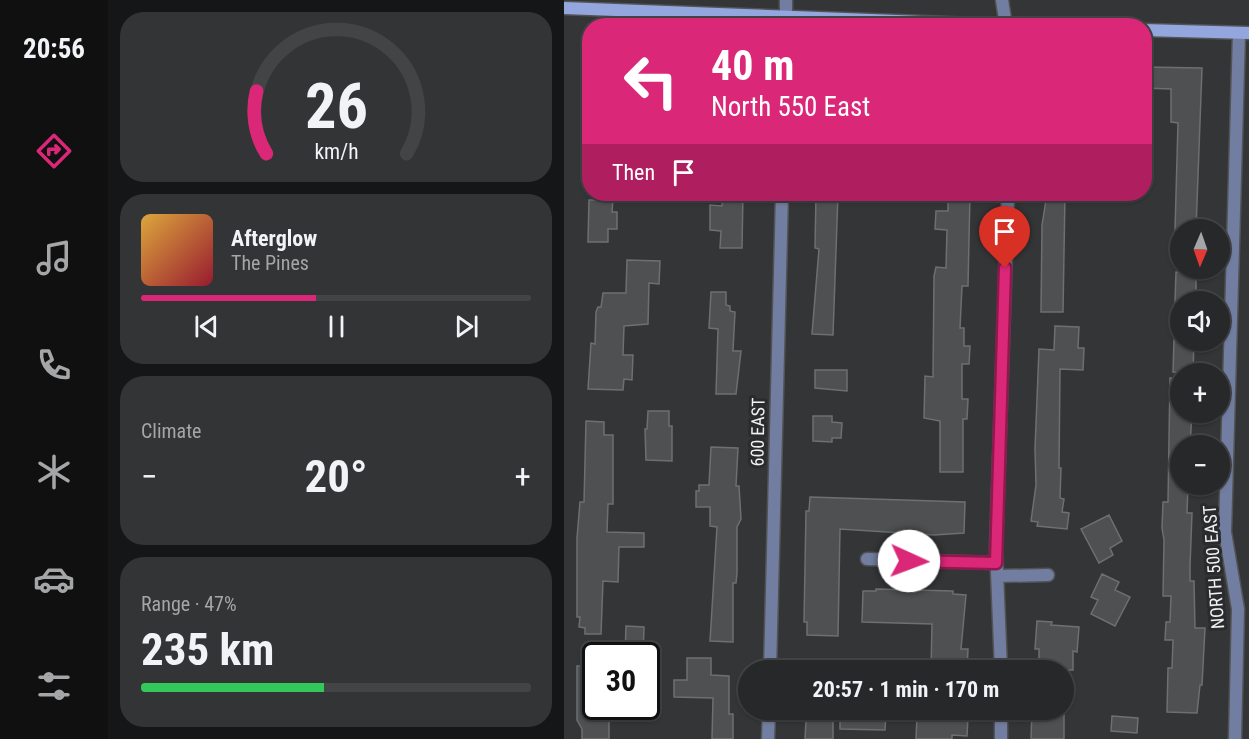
<!DOCTYPE html>
<meta charset="utf-8">
<style>
body{margin:0;font-family:"Roboto Condensed",sans-serif;background:#333435;color:#f1f3f6;height:100vh;display:flex;flex-direction:column;font-size:22px;white-space:nowrap}
*{box-sizing:border-box;margin:0}
p{font-size:20px;color:#a4a6a8}
.icon{flex:none;width:33px;height:33px;fill:none;stroke:currentColor;stroke-width:2;stroke-linecap:round;stroke-linejoin:round}
.map{position:relative;flex:1;overflow:hidden}
.sheet{display:flex;flex-direction:column;gap:12px;padding:12px;background:#151617;width:456px}
.sheet>*{flex:none}
.top-card{position:absolute;left:18px;top:18px;width:570px;height:183px;border-radius:24px;box-shadow:0 2px 4px #0004,0 0 0 2px #434446;background:#db2777;color:#fff;overflow:hidden}
.needle{width:39px;rotate:182deg}
.controls{position:absolute;left:606px;top:219px;display:grid;gap:12px}
.controls a{display:grid;place-items:center;width:60px;height:60px;border-radius:50%;background:#272829;box-shadow:0 2px 4px #0004,0 0 0 2px #434446;font-size:30px}
.speed{position:absolute;left:18px;top:642px;display:flex;gap:12px;font-size:30px;font-weight:700;text-align:center}
.speed>*{display:grid;place-content:center;width:78px;height:78px;border-radius:50%;background:#272829;box-shadow:0 2px 4px #0004,0 0 0 2px #434446;line-height:1}
.speed .limit{border:3px solid #111;border-radius:9px;background:#fff;color:#111}
.pin{position:absolute;display:grid;place-items:center;width:51px;height:51px;color:#fff;margin:-62px -26px;border-radius:50% 50% 50% 0;rotate:-45deg;box-shadow:0 0 6px #0007}
.pin .icon{rotate:45deg}
.me{position:absolute;width:66px;margin:-33px;rotate:92deg;stroke-linejoin:round;filter:drop-shadow(0 0 4px #0008)}
.turn{display:flex;align-items:center;gap:21px;height:126px;padding:0 30px;font-size:27px}
.turn .icon{width:78px;height:78px;stroke-width:2.5}
.turn b{display:block;font-size:42px;line-height:51px}
.then{display:flex;align-items:center;height:57px;padding:0 30px;background:#0003;gap:12px;font-size:22px}
.big{font-size:45px;font-weight:700;line-height:1.1}
.sheet .card{flex:1;display:flex;flex-direction:column;justify-content:center;gap:9px;min-width:0;padding:0 21px;border-radius:24px;background:#333435}
.sheet .dial{align-items:center;gap:0}
.dial svg{height:156px;overflow:visible;fill:none;stroke:#434446;stroke-width:7;stroke-linecap:round;text-anchor:middle}
.dial text{fill:#f1f3f6;stroke:none}
.song{display:flex;align-items:center;gap:18px}
.cover{width:72px;height:72px;border-radius:9px;background:linear-gradient(135deg,hsl(40 70% 55%),hsl(350 70% 35%))}
.played{height:6px;border-radius:3px;background:linear-gradient(90deg,#db2777 45%,#434446 45%)}
.keys{display:flex;justify-content:space-around;direction:ltr}
.heat{display:flex;justify-content:space-between;align-items:center;font-size:33px;direction:ltr}
.charge{height:9px;border-radius:4px;background:linear-gradient(90deg,#34c759 47%,#434446 0)}
.trip{position:absolute;left:174px;top:660px;width:336px;height:60px;border-radius:30px;background:#272829;box-shadow:0 2px 4px #0004,0 0 0 2px #434446;font-weight:700;line-height:60px;text-align:center}
main{display:flex;flex:1;min-height:0}
.dock{display:flex;flex-direction:column;width:108px;justify-content:space-around;align-items:center;background:#101010;color:#a4a6a8}
.dock .icon{width:42px;height:42px}
.dock .active{color:#db2777}
.dock b{font-size:27px;color:#f1f3f6}
.map>svg:first-child{display:block}
.building{fill:#4e5052;stroke:#6d6f71;stroke-width:1.5}
.lines{fill:none;stroke-linecap:round;stroke-linejoin:round}
.street-casing{stroke:#525355;stroke-width:15}
.secondary-casing{stroke:#525355;stroke-width:15}
.street{stroke:#727ea1;stroke-width:12}
.secondary{stroke:#94a6de;stroke-width:12}
.route-casing{stroke:#8e194d;stroke-width:15}
.route{stroke:#db2777;stroke-width:10}
.labels{text-anchor:middle;stroke-width:6;stroke-linejoin:round;paint-order:stroke}
.street-label{font-size:18px;fill:#eff1f2;stroke:#2a2b2d}
</style>
<main>
<nav class="dock">
<b>20:56</b>
<svg class="icon active" aria-label="directions" viewBox="0 0 24 24"><path d="M12 3l9 9-9 9-9-9zM9 14v-3h6M13 9l2 2-2 2"/></svg>
<svg class="icon" aria-label="music" viewBox="0 0 24 24"><path d="M9 18V5l10-2v13"/><circle cx="6" cy="18" r="3"/><circle cx="16" cy="16" r="3"/></svg>
<svg class="icon" aria-label="phone" viewBox="0 0 24 24"><path d="M5 4h4l2 5-3 2q2 4 5 5l2-3 5 2v4C11 20 4 13 5 4z"/></svg>
<svg class="icon" aria-label="climate" viewBox="0 0 24 24"><path d="M12 3v18M4 7l16 10M4 17L20 7"/></svg>
<svg class="icon" aria-label="car" viewBox="0 0 24 24"><path d="M5 17H2v-5l4-1 3-4h7l3 4 3 1v5h-3M9 17h6M6 11h13"/><circle cx="7" cy="17" r="2"/><circle cx="17" cy="17" r="2"/></svg>
<svg class="icon" aria-label="filters" viewBox="0 0 24 24"><path d="M4 7h16M4 17h16"/><circle cx="9" cy="7" r="2"/><circle cx="15" cy="17" r="2"/></svg>
</nav>
<section class="sheet">
<div class="card dial"><svg viewBox="0 0 100 80">
<path d="M14 69A42 42 0 1 1 86 69"/>
<path d="M14 69A42 42 0 0 1 9 37" stroke="#db2777"/>
<text x="50" y="56" font-size="32" font-weight="700">26</text>
<text x="50" y="72" font-size="11">km/h</text>
</svg></div>
<div class="card">
<div class="song"><i class="cover"></i><div><b>Afterglow</b><p>The Pines</p></div></div>
<div class="played"></div>
<div class="keys"><svg class="icon" aria-label="previous" viewBox="0 0 24 24"><path d="M18 5L8 12l10 7zM5 5v14"/></svg><svg class="icon" aria-label="pause" viewBox="0 0 24 24"><path d="M8 5v14M16 5v14"/></svg><svg class="icon" aria-label="next" viewBox="0 0 24 24"><path d="M6 5l10 7-10 7zM19 5v14"/></svg></div>
</div>
<div class="card"><p>Climate</p>
<div class="heat"><a>−</a><b class="big">20°</b><a>+</a></div>
</div>
<div class="card"><p>Range · 47%</p><b class="big">235 km</b><div class="charge"></div></div>
</section>
<div class="map">
<svg width="685" height="739" viewBox="0 0 685 739">
<rect width="100%" height="100%" fill="#343537"/>
<path class="building" d="M580,67L638,68L632,230H611L614,123L607,122V89L580,88Z
M159,194H179L178,248H156L157,231L146,230V205L158,206Z
M252,194H274L269,335L248,334L255,249L251,248Z
M384,194H406L404,286H398L396,328H400V346H406L405,364H398V399H404L403,419H399V472H376V421L360,418L361,376L369,377L370,276L372,267L382,268L383,230L371,229L372,211H384Z
M483,194H501L499,312H477L478,225Z
M25,200H49L48,212H53V229H44V242H24Z
M63,260L96,261L95,284L85,283L84,324L60,326L59,355H69L68,380L60,379L59,390L24,389L27,343L31,344L32,312L34,307H37L39,293H62Z
M612,272L632,273V302H611Z
M147,292H162V305L166,306V311L171,312L169,351H177L172,394H152L154,329L145,328Z
M491,326L515,327L514,348H520L519,370L496,369L495,468H497L496,498L500,499L498,512L505,513L503,529L473,526L474,522L467,521L472,485L471,449L475,349L490,350Z
M610,340H630L629,373L609,372Z
M251,370H283V391L251,388Z
M606,378H616V412H628L626,446H616V484H624L623,513H628L626,566V581H630L631,628H641L638,685H636L633,713L603,712L604,668H608L609,640H601L602,622H606L607,596H599L600,540L598,528L599,502H604Z
M84,411H105V426H108V461L82,460L81,429H83Z
M249,416H268V422L278,423L277,438H268V442L249,441Z
M22,421L40,422V435H49V504H44L43,532L80,533V547H55L54,582L39,581L37,634H21V628L15,627L16,617H13V538L16,502H20Z
M147,447L174,448L172,486H175L177,519L173,527V573L172,583H169V642L146,641L153,527L146,526V507H132V491H135V485H145Z
M246,497L401,502L400,533L370,535L276,529L274,636L243,635V622H240L242,511H245Z
M545,515L558,541L546,548L549,555L535,563L517,529Z
M538,574L555,582L551,590L566,597L551,626L527,614L534,600L527,597Z
M312,589L389,591V594L402,595L397,649H404L403,670H367L368,624L298,622L299,591H312Z
M473,621L488,622L487,625L515,627L513,652L509,651V670H475V649H471Z
M62,626L80,627L79,656H61Z
M123,658H147V675L165,676V714H169V739H148L149,698L110,697V680H123Z
M13,666H32V706H36L45,722V739H18V729L13,720Z
M468,710H500V739H467Z
M276,711L322,712L321,730L276,729Z
M353,716L404,717L403,736L388,735V739H352Z
M548,716L574,718L573,733L547,731Z
M242,721H269V739H241Z"/>
<g class="lines">
<defs>
<path id="street" d="M438,0L442,26
M222,26V0
M303,559L432,563
M433,576L484,575
M206,670L218,194
M437,670L432,548L444,194
M204,739L205,710
M437,739V710
M671,739L674,609L661,532L675,33"/>
<path id="secondary" d="M0,8L461,26
M580,30L685,33"/>
</defs>
<use href="#street" class="street-casing"/>
<use href="#secondary" class="secondary-casing"/>
<use href="#street" class="street"/>
<use href="#secondary" class="secondary"/>
</g>
<g class="lines">
<defs>
<path id="route" d="M345,561L432,563L441,268"/>
</defs>
<use href="#route" class="route-casing"/>
<use href="#route" class="route"/>
</g>
<g class="labels">
<g class="street-label">
<text transform="translate(194 432) rotate(-89)" y="6">600 EAST</text>
<text transform="translate(650 567) rotate(-94)" y="6">NORTH 500 EAST</text>
</g>
</g>
</svg>
<div class="controls">
<a><svg class="needle" viewBox="-14 -14 28 28"><path d="M0-13l5 13h-10z" fill="#e53935"/><path d="M0 13l5-13h-10z" fill="#a4a6a8"/></svg></a>
<a><svg class="icon" aria-label="sound" viewBox="0 0 24 24"><path d="M4 9h4l5-4v14l-5-4H4zM17 9q2 3 0 6"/></svg></a>
<a>+</a>
<a>−</a>
</div>
<div class="speed"><div class="limit">30</div></div>
<div class="pin" style="left:441px;top:268px;background:#d93025"><svg class="icon" aria-label="arrive" viewBox="0 0 24 24"><path d="M6 21V4h12l-3 4 3 4H6"/></svg></div>
<svg class="me" style="left:345px;top:561px" viewBox="-20 -20 40 40"><circle r="19" fill="#fff"/><path d="M0-13L10 11 0 6-10 11z" fill="#db2777"/></svg>
<div class="trip">20:57 · 1 min · 170 m</div>
<div class="top-card">
<div class="turn"><svg class="icon" aria-label="left" viewBox="0 0 24 24"><path d="M17 20v-9H6M10 6l-5 5 5 5"/></svg><div><b>40 m</b>North 550 East</div></div>
<div class="then">Then<svg class="icon" aria-label="arrive" viewBox="0 0 24 24"><path d="M6 21V4h12l-3 4 3 4H6"/></svg></div>
</div>
</div>
</main>
